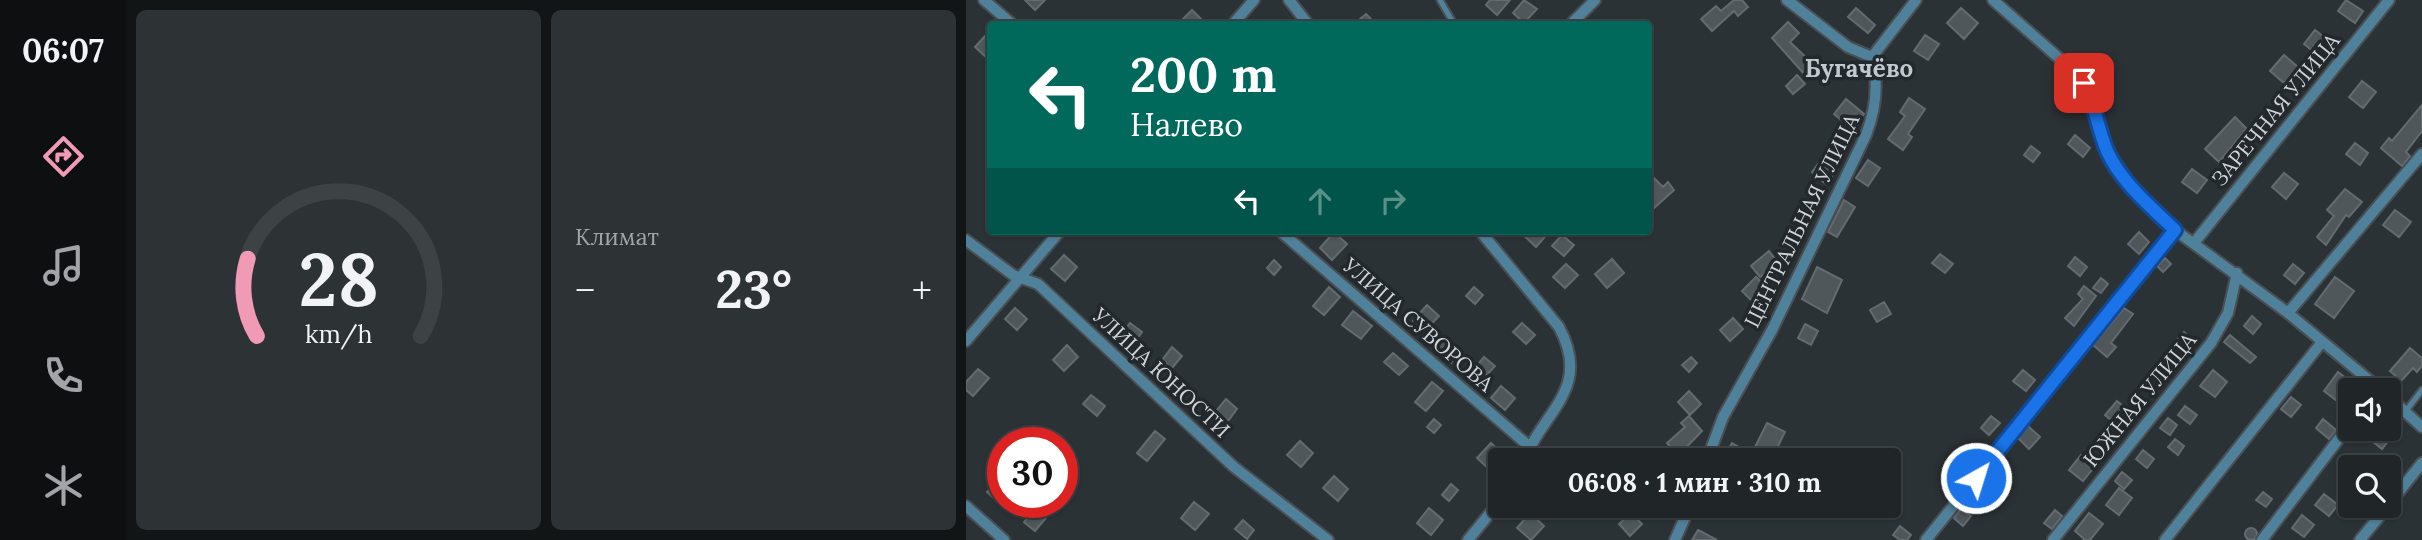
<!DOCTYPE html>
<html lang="ru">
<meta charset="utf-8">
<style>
body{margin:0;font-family:Lora,serif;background:#2d3234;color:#f1f3f6;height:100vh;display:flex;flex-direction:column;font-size:26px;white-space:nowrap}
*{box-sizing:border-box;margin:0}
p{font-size:23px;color:#a2a5a8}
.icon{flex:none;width:38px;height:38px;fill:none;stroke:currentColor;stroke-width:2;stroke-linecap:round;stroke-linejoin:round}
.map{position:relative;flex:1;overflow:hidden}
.panel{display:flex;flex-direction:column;gap:10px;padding:10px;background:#121516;width:840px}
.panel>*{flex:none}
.banner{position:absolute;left:21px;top:21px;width:665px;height:214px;border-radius:7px;box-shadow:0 2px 5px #0004,0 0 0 2px #3d4345;background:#00695c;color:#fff;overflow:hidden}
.tools{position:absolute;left:1372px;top:378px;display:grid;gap:14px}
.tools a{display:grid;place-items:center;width:63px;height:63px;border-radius:7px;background:#202628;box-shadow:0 2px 5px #0004,0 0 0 2px #3d4345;font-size:35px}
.speed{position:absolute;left:21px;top:427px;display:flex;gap:14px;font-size:35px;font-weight:700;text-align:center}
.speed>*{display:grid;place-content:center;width:91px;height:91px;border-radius:50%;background:#202628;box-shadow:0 2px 5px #0004,0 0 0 2px #3d4345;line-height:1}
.speed .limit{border:10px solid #d22;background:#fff;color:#111}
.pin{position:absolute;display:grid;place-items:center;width:60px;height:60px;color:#fff;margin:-30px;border-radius:14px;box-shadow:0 4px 10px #0006}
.me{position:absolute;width:77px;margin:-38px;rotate:39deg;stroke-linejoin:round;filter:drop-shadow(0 0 5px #0008)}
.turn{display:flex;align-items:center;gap:24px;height:147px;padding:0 28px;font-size:32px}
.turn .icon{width:91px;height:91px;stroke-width:2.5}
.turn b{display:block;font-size:49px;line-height:60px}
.lanes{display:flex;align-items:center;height:66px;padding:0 28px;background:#0003;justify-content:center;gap:35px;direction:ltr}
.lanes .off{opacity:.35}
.big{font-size:52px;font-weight:700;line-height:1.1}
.panel .tile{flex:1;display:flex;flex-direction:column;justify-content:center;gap:10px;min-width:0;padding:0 24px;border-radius:10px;background:#2d3234}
.panel .dial{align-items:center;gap:0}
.dial svg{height:182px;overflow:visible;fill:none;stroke:#3d4345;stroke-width:7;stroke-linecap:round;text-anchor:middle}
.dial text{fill:#f1f3f6;stroke:none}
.heat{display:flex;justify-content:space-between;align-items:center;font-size:38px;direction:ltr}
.panel .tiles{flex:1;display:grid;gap:10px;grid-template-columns:repeat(2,1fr)}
.trip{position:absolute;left:522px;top:448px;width:413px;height:70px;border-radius:7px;background:#202628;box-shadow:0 2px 5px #0004,0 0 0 2px #3d4345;font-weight:700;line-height:70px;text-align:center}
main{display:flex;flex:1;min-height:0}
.tab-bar{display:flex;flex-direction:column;width:126px;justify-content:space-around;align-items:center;background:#0d0f10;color:#a2a5a8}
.tab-bar .icon{width:49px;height:49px}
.tab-bar .active{color:#f09ab6}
.tab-bar b{font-size:32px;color:#f1f3f6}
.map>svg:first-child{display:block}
.building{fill:#50575b;stroke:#646b70;stroke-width:2}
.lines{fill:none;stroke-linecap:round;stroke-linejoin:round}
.lane-casing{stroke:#494f53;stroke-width:9}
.street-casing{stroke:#494f53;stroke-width:14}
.lane{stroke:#50819b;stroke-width:5}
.street{stroke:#50819b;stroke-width:10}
.route-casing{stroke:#114b97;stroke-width:18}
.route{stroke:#1a73e8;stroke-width:12}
.labels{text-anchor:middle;stroke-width:7;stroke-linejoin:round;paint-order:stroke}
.street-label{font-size:21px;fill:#d1d5d8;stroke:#22282c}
.quarter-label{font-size:24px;font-weight:bold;fill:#c0c9ce;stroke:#22282c}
</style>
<main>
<nav class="tab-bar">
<b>06:07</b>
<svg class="icon active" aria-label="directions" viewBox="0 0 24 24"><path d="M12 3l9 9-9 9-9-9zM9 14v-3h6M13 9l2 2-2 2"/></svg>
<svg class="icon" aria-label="music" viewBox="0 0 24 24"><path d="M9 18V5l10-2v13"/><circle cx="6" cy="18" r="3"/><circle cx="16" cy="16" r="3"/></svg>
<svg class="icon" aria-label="phone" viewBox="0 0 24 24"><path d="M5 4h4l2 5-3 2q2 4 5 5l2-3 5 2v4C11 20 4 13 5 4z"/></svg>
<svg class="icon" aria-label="climate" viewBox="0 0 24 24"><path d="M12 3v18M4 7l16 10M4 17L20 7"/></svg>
</nav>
<section class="panel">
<div class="tiles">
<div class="tile dial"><svg viewBox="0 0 100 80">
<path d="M14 69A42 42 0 1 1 86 69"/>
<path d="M14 69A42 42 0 0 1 10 35" stroke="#f09ab6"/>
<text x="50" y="56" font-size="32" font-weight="700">28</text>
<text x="50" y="72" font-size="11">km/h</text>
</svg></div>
<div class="tile"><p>Климат</p>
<div class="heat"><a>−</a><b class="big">23°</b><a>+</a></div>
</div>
</div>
</section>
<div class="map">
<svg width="1456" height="540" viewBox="0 0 1456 540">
<rect width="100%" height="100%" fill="#2b3236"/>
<path class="building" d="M59,0H79L69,10Z
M524,0H544L531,15L520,5Z
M558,0L571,9L558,23L547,13Z
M768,0H776L782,7L772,16L768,11L746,31L735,19L750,6L755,11Z
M1380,0L1397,11L1389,23L1372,11Z
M890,8L909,25L902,33L882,17Z
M995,8L1012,23L998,39L981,23Z
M226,10L240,24H212Z
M400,14L410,24H388Z
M822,22L833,33L824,42L849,66L839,75L806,38Z
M1349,30L1367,44L1356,58L1338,44Z
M959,35L973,44L962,60L948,51Z
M19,36L24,41V61L9,47Z
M1318,55L1332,67L1318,83L1304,71Z
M831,75L839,84L827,94L820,86Z
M1396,81L1410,92L1397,108L1383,97Z
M943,98L959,109L942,134L946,137L937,150L922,139L939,116L934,112Z
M880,99L898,114L886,129L868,114Z
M1456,105V131L1440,152L1444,156L1436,166L1415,148L1423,138L1426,141Z
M1269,117L1281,129L1253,162L1239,149Z
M1109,135L1124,148L1117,157L1102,144Z
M1389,143L1402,153L1394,165L1380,154Z
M1065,146L1074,153L1067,162L1058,155Z
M855,160L870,171L860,184L846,172Z
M902,160L914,168L902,186L890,178Z
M1226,169L1241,180L1231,193L1216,182Z
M682,172L697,187L702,182L708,190L688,208L682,202Z
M1318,173L1332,184L1320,199L1306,187Z
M1379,189L1396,202L1383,217L1380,215L1360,245L1351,237L1368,216L1361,210Z
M878,200L889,207L871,237L862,232Z
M1429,210L1445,222L1433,237L1417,225Z
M553,231H584L570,247Z
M368,232L381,244L366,260L354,248Z
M1173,232L1183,242L1173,254L1162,244Z
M596,235L608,245L598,256L586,246Z
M803,251L812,263L794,277L785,266Z
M974,254L987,264L979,273L966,263Z
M98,255L111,267L99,281L85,269Z
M1109,257L1121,267L1114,276L1102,266Z
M1199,258L1205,264L1197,272L1191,266Z
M646,259L658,273L641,288L629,274Z
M308,260L315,267L308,275L301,268Z
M600,264L612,275L599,288L587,277Z
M1327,264L1338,273L1329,284L1318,275Z
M851,267L876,280L861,313L836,299Z
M790,277L802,289L788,303L776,291Z
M1369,277L1388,291L1368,318L1349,304Z
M1135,278L1142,284L1135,293L1127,288Z
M1118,286L1130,296L1108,326L1099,318L1117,299L1112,294Z
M363,287L374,297L358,315L347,306Z
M508,287L517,295L509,304L500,296Z
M918,302L925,314L911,322L904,310Z
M461,305L473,316L459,331L447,321Z
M49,308L61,319L51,330L39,319Z
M1158,308L1167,314L1145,343L1150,347L1141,357L1127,345Z
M387,311L406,326L395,339L376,325Z
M1286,316L1295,324L1287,334L1278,326Z
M767,318L777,329L764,341L754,330Z
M164,323L176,332L168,343L156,334Z
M556,323L569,335L560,344L547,332Z
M839,324L852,331L845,345L832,338Z
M1218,332L1227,341L1215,353L1207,344Z
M1264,335L1290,357L1284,363L1258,342Z
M475,339L493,353L485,363L467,348Z
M101,345L112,357L98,371L87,360Z
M206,347L216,356L206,368L196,360Z
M1444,348L1456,358V366L1451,372L1447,368L1435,381L1424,371Z
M427,353L442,366L433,375L418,362Z
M518,357L529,366L518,378L508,369Z
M725,357L731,363L723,372L716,365Z
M12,369L23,378L7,396L0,390V382Z
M1057,370L1069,380L1060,391L1047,381Z
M1247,370L1261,382L1249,397L1234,386Z
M1372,372L1390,386L1375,404L1358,391Z
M466,382L477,391L460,411L449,402Z
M535,386L549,398L539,410L525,398Z
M723,391L735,404L724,415L712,402Z
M125,395L139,406L131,416L117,404Z
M1325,397L1335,405L1325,417L1315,409Z
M260,399L271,409L262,421L250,411Z
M1151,401L1162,410L1150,424L1139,415Z
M1219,406L1231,415L1224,424L1212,415Z
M723,416L736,431L712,456L701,443L719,427L715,423Z
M1025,416L1034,423L1023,435L1015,428Z
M1202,418L1211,425L1204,435L1194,428Z
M468,419L475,425L468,433L461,427Z
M1357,419L1370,430L1363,439L1350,428Z
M801,423L819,432L807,456L789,447Z
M1062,426L1074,437L1063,449L1052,438Z
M1408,429H1419L1427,435L1416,449L1401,437Z
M189,431L199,439L181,461L171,453Z
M1209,439L1218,446L1212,455L1202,447Z
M334,441L347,453L335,467L321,455Z
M525,443L537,454L523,469L511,458Z
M766,443L785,454L782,460H756Z
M1177,450L1188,459L1181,468L1170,459Z
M1115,455L1129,466L1117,481L1103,470Z
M1028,468L1035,474L1025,487L1018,481Z
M1156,472L1166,480L1158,489L1149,481Z
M37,475V496L32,502L21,492Z
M368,476L382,489L372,501L357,488Z
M485,484L492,490L483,501L476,495Z
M1153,488L1166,498L1153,515L1140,505Z
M1297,492L1306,499L1300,507L1290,500Z
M1358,494L1372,505L1363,516L1349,505Z
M228,502L243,514L229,530L215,518Z
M463,508L477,520L465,535L451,523Z
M69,509L80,518L69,531L58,522Z
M995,509L1005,516L997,526L988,518Z
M1089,510L1096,516L1086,529L1078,523Z
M564,513L578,526L565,540L551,528Z
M665,513L676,524L664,536L653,524Z
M1123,513L1137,524L1124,540H1119L1109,531Z
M1336,515L1348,525L1338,537L1326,528Z
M277,520L288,530L281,539L269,529Z
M934,526L945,535L941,540H934L927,535Z
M1279 534a6 6 0 1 1 12 0a6 6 0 1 1-12 0Z
M732,530L751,540H726Z"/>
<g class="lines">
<defs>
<path id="lane" d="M474,0L488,24
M1439,412L1456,390"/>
<path id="street" d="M18,0L46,24
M323,0L342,24
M821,0L882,47L906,57
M1027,0L1111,74L1123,94L1142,151L1172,196L1209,230L1322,313L1415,390
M267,24L288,0
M605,24L629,0
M314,231L564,447
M514,231L593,327C626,389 578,410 558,460
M0,240L47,275L72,284L268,467L362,540
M1228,243L1423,0
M1322,313L1456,154
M0,341L94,231
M1423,397L1456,427
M741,460L757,417L806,330L900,135C910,109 913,84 906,57L950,0
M1423,504L1456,463
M0,506L38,540
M502,540L534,501
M709,540L724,506
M960,540L1209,230
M1087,540L1245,343L1262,313L1271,273
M1199,540L1356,342
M1296,540L1384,424
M1394,540L1422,506"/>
</defs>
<use href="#lane" class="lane-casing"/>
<use href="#street" class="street-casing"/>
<use href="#lane" class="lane"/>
<use href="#street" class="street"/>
</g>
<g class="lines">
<defs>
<path id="route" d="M1010,478L1209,230C1184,206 1155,182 1141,151C1132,129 1129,105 1118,83"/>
</defs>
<use href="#route" class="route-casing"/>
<use href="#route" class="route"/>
</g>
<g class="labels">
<g class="street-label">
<text transform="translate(1310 110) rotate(-51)" y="7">ЗАРЕЧНАЯ УЛИЦА</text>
<text transform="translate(836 221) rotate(-64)" y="7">ЦЕНТРАЛЬНАЯ УЛИЦА</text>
<text transform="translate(452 325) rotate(41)" y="7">УЛИЦА СУВОРОВА</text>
<text transform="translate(195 373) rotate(43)" y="7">УЛИЦА ЮНОСТИ</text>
<text transform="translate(1174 400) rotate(-51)" y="7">ЮЖНАЯ УЛИЦА</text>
</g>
<g class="quarter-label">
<text x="893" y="77">Бугачёво</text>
</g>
</g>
</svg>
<div class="tools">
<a><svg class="icon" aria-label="sound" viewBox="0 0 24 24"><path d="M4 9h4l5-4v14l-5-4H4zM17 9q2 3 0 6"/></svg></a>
<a><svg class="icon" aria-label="search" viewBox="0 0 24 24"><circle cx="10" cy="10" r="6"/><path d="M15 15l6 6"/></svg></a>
</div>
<div class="speed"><div class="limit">30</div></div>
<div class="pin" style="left:1118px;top:83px;background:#d93025"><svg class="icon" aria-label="arrive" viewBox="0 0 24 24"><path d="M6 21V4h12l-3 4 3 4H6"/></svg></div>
<svg class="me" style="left:1010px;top:478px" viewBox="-20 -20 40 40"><circle r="17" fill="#1a73e8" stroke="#fff" stroke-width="3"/><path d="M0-11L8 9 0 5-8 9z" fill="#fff"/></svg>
<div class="trip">06:08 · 1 мин · 310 m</div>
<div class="banner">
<div class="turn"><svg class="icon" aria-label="left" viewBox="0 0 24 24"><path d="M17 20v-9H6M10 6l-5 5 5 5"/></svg><div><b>200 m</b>Налево</div></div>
<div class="lanes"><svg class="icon" aria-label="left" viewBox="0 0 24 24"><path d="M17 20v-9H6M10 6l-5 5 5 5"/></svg><svg class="icon off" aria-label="ahead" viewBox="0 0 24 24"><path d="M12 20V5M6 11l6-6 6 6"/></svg><svg class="icon off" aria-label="right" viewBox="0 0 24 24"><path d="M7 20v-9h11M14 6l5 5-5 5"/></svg></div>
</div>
</div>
</main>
